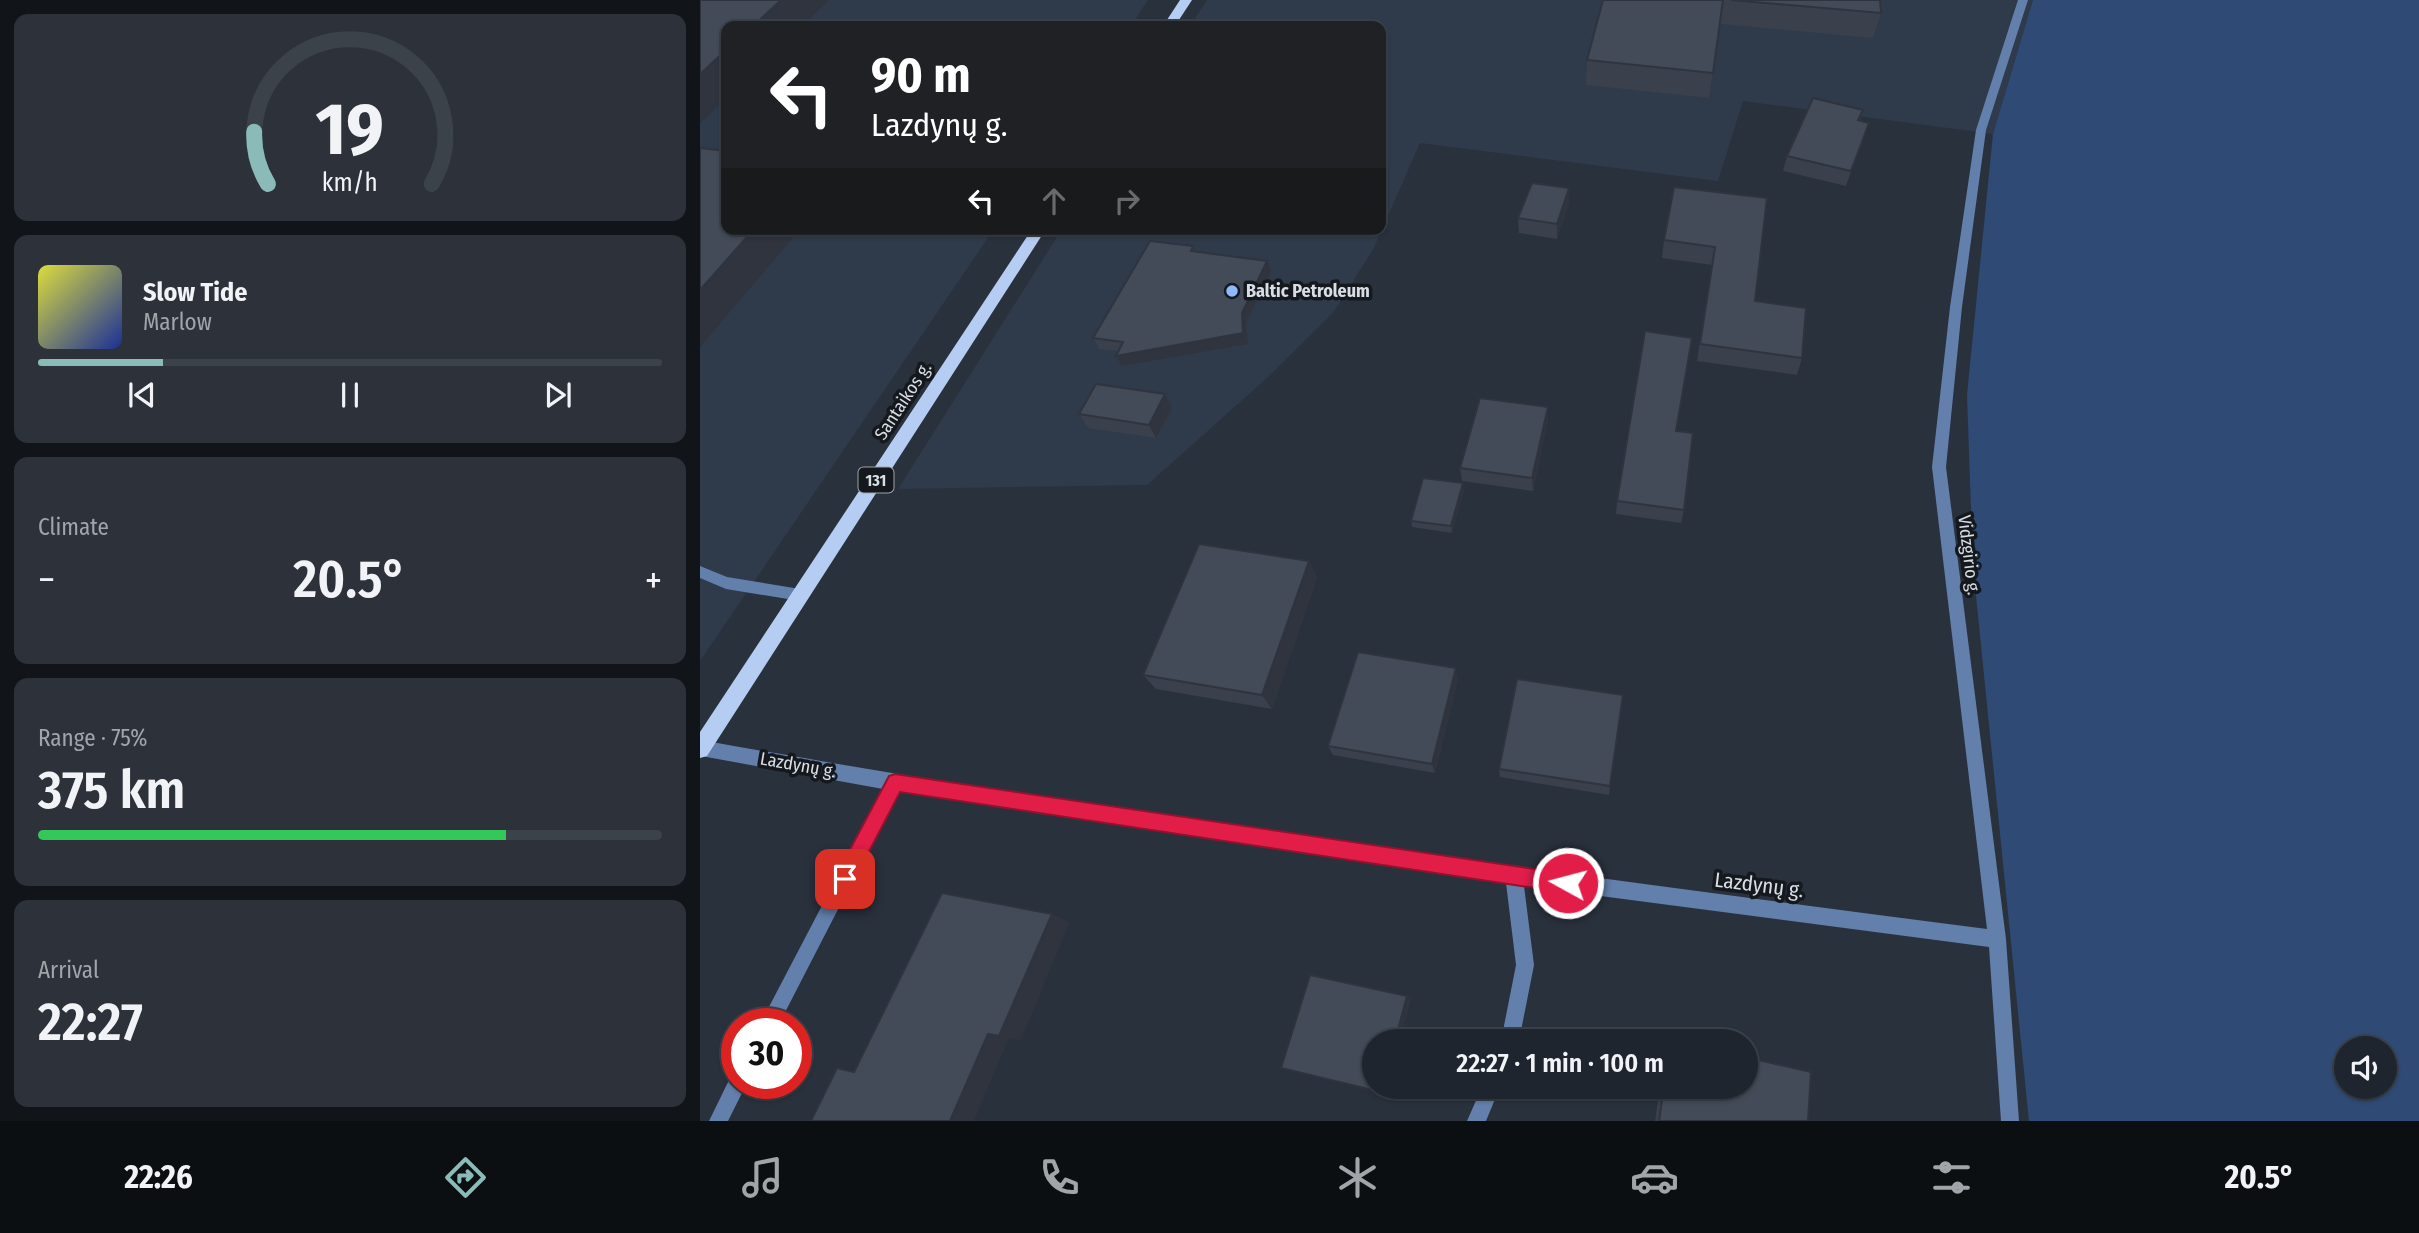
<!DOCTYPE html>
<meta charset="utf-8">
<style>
body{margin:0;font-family:"Fira Sans Condensed",sans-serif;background:#2c313a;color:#f1f3f6;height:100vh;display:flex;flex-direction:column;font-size:26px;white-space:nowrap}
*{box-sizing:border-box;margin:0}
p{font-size:23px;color:#a1a5aa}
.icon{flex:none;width:38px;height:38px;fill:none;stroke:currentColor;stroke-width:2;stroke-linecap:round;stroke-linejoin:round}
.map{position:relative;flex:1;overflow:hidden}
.sheet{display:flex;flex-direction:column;gap:14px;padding:14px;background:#111419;width:700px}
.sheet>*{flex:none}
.banner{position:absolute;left:21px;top:21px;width:665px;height:214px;border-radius:14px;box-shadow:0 2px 5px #0004,0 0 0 2px #3c424a;background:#202124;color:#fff;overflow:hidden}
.controls{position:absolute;left:1634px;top:1036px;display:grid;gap:14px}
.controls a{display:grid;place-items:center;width:63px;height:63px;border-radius:50%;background:#1f252e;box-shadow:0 2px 5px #0004,0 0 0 2px #3c424a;font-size:35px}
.speed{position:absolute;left:21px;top:1008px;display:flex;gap:14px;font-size:35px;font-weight:700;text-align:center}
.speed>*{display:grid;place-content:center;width:91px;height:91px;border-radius:50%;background:#1f252e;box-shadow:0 2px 5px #0004,0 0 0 2px #3c424a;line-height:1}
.speed .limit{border:10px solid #d22;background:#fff;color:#111}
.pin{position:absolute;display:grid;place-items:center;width:60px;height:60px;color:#fff;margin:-30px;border-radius:14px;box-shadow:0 4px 10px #0006}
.me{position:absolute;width:77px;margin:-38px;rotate:277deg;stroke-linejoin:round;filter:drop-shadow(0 0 5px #0008)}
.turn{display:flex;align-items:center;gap:24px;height:147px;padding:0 35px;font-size:32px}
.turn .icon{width:91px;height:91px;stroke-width:2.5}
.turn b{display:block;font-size:49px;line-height:60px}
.lanes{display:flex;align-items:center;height:66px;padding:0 35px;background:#0003;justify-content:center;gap:35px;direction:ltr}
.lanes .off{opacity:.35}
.big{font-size:52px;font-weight:600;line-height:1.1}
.sheet .tile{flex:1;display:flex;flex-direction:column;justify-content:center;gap:10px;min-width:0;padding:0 24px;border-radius:14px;background:#2c313a}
.sheet .dial{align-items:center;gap:0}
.dial svg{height:182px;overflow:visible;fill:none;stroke:#3c424a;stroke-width:7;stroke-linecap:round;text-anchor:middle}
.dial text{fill:#f1f3f6;stroke:none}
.song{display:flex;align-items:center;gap:21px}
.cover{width:84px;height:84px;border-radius:10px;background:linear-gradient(135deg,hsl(60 70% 55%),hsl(230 70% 35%))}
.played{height:7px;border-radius:4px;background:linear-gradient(90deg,#8bbbb9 20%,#3c424a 20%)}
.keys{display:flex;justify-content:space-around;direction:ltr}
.heat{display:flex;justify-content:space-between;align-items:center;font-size:38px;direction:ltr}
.charge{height:10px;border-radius:5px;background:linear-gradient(90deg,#34c759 75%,#3c424a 0)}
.trip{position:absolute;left:662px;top:1029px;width:396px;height:70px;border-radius:35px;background:#1f252e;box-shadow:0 2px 5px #0004,0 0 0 2px #3c424a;font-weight:600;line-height:70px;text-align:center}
.tabs{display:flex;height:112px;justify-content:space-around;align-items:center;background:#0c0f12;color:#a1a5aa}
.tabs .icon{width:49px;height:49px}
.tabs .on{color:#8bbbb9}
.tabs b{font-size:32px;color:#f1f3f6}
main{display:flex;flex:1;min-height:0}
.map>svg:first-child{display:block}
.built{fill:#2f3a4b}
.green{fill:#2f4a75;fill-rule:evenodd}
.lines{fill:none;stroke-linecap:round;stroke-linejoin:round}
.minor{fill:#637fac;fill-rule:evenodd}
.primary{fill:#b6cdf3;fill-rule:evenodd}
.wall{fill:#3a404c}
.shaded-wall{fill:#2f343e}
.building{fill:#434b58;stroke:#2f343e;stroke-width:2}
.route{fill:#e11d48;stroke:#92132f;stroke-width:2}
.poi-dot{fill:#8fb8fd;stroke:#15191e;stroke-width:2.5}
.labels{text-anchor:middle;stroke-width:7;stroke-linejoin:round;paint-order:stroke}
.shield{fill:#15191e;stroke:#9ea3aa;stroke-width:2}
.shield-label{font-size:16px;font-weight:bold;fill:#d9dee6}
.poi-label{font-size:18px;font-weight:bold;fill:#d9dee6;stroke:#15191e;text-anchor:start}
.street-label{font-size:18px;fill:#d9dee6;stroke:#15191e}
.near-street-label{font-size:21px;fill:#d9dee6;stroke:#15191e}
</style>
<main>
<section class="sheet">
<div class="tile dial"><svg viewBox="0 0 100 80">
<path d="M14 69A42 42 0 1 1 86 69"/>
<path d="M14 69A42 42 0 0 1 8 46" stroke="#8bbbb9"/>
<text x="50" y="56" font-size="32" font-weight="700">19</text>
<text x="50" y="72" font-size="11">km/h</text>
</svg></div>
<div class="tile">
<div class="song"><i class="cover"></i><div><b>Slow Tide</b><p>Marlow</p></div></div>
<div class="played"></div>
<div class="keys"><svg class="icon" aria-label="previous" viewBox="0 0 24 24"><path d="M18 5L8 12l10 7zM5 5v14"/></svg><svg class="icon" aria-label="pause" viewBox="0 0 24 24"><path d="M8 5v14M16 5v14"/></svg><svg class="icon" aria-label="next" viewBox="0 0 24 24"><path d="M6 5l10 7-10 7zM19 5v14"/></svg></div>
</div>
<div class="tile"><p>Climate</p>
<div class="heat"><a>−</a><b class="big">20.5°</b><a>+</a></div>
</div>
<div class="tile"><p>Range · 75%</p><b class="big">375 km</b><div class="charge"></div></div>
<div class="tile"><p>Arrival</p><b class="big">22:27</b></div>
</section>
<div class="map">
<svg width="1719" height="1121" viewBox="0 0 1719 1121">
<rect width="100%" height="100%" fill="#29313d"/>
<path class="built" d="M0,0H448L431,26H26V229H294L0,661Z
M507,0H1333L1293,134L1043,101L1018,181L720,143L674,248L633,313L567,378L447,485L198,489L362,229H681V26H490Z"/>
<path class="green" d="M1333,0H1719V1121H1329L1273,566L1267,395L1293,134ZM1647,1048H1685V1087H1647Z"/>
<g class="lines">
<path class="minor" d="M1318,0H1328L1286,130L1262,307L1246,467L1306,939L1319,1121H1301L1289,947L824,886L834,965L819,1041H801L816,965L806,883L199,791L79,1024H60L183,789L1,756V740C428,817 857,873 1287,929L1232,467L1250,307L1276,130Z
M0,566L27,577L100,589L105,591L107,595L105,599L100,601L26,589L0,578Z
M37,1074V1083H47L28,1121H9L31,1076Z
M782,1087H800L786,1121H767Z"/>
<path class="primary" d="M480,0H492L475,26H463Z
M332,229H346L7,756L0,758V732Z"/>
</g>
<path class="wall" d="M903,0H1180L1181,13L1173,38L1020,24L1009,98L886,85L887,60Z
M1163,110L1160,121L1164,138L1146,186L1083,171L1087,156Z
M974,187L1055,301L1102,358L1097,375L997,361L1012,265L962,258L964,240Z
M869,188V203L857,239L819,233L818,218Z
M495,251L567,261L571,271L546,323L548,344L422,366L416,356L418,351L399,349L393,338Z
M465,394L472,408L456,438L388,428L379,414Z
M848,420L833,491L762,481L760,468Z
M976,431L984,510L981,523L916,514L917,501Z
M764,490L752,533L712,527L711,521Z
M609,561L617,578L572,709L456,689L443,675Z
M758,679L735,773L633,755L628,746Z
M923,695L909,795L800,777L799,769Z
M960,1087H1045L1108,1121H955Z"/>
<path class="shaded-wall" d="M81,0H129L102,26H53Z
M26,50V98L0,123V74Z
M1169,123L1164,138L1146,186L1151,171Z
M869,188V203L857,239V224Z
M54,229H100L0,347V290Z
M567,261L571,271L546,323L548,344L422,366L416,356L542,313Z
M465,394L472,408L456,438L449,425Z
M848,407V420L833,491L832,478Z
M763,483L764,490L752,533L751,526Z
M609,561L617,578L572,709L562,695Z
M756,668L758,679L735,773L732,764Z
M352,914L370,922L321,1040L309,1038L274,1121H250L288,1034Z
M707,996L711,1000L700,1041H695Z
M683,1087H688L686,1093L681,1092Z"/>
<path class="building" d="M0,0H81L53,26H26V50L0,74Z
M903,0H1023L1013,73L887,60Z
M1031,0H1180L1181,13Z
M1113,98L1163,110L1158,120L1169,123L1151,171L1087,156Z
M0,148L26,151V229H54L0,290Z
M832,183L869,188L857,224L818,218Z
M974,187L1067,198L1055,301L1106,308L1102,358L1000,344L1015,247L964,240Z
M450,241L493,246L491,251L567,261L542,313L543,333L416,356L423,342L393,338Z
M945,331L992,338L976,431L993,433L984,510L917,501Z
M396,384L465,394L449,425L379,414Z
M780,398L848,407L832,478L760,468Z
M723,478L763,483L751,526L711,521Z
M499,544L609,561L562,695L443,675Z
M658,652L756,668L732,764L628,746Z
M817,679L923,695L910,786L799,769Z
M242,893L352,914L299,1036L288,1034L250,1121H111L137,1068L154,1072Z
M610,975L707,996L695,1041H674V1087H683L681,1092L581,1068Z
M1045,1057L1111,1072L1108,1121H959L964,1087H1045Z"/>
<path class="route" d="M195,774L868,874L875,876L878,883L875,890L868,893L200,792L151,886L145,889L138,886L135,879L138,872L189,776Z"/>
<circle class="poi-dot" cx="532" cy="291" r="7"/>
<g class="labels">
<rect class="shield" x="158.5" y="467.5" width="35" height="25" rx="5"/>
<g class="shield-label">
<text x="176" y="486">131</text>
</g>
<g class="poi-label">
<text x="546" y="297">Baltic Petroleum</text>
</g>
<g class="street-label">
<text transform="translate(203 401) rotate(-57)" y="6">Santaikos g.</text>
<text transform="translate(1269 555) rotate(83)" y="6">Vidzgirio g.</text>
<text transform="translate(98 765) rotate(10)" y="6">Lazdynų g.</text>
</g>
<g class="near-street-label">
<text transform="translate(1059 885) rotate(7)" y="7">Lazdynų g.</text>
</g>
</g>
</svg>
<div class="controls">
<a><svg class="icon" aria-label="sound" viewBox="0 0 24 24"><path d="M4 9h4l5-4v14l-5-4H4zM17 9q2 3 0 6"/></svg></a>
</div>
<div class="speed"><div class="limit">30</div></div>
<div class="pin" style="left:145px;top:879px;background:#d93025"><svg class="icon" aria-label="arrive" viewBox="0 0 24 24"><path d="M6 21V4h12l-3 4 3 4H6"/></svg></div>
<svg class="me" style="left:868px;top:883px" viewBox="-20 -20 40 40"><circle r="17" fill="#e11d48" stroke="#fff" stroke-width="3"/><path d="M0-11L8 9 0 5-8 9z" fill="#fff"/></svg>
<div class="trip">22:27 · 1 min · 100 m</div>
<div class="banner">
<div class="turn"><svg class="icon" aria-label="left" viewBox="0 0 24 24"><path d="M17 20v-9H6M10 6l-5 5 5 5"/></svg><div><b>90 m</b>Lazdynų g.</div></div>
<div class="lanes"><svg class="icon" aria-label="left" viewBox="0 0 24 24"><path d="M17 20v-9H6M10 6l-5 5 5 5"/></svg><svg class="icon off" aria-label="ahead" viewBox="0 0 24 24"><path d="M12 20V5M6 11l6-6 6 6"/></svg><svg class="icon off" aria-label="right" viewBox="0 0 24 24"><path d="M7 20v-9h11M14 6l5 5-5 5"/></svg></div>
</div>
</div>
</main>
<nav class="tabs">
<b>22:26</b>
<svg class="icon on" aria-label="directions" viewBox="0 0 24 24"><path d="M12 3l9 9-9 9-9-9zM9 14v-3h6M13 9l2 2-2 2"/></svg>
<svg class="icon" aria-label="music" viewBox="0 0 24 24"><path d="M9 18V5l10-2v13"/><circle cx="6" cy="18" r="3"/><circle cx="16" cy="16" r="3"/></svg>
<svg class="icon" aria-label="phone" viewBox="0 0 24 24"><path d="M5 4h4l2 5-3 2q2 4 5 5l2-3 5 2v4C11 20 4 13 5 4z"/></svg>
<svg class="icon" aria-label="climate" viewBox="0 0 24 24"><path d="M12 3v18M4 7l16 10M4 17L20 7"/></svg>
<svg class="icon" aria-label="car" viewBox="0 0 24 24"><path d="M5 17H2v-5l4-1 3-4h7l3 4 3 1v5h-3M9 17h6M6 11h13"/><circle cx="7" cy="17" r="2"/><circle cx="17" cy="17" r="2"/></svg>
<svg class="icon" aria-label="filters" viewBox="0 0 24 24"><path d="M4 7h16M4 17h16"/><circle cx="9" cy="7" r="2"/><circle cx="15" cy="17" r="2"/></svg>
<b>20.5°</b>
</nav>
